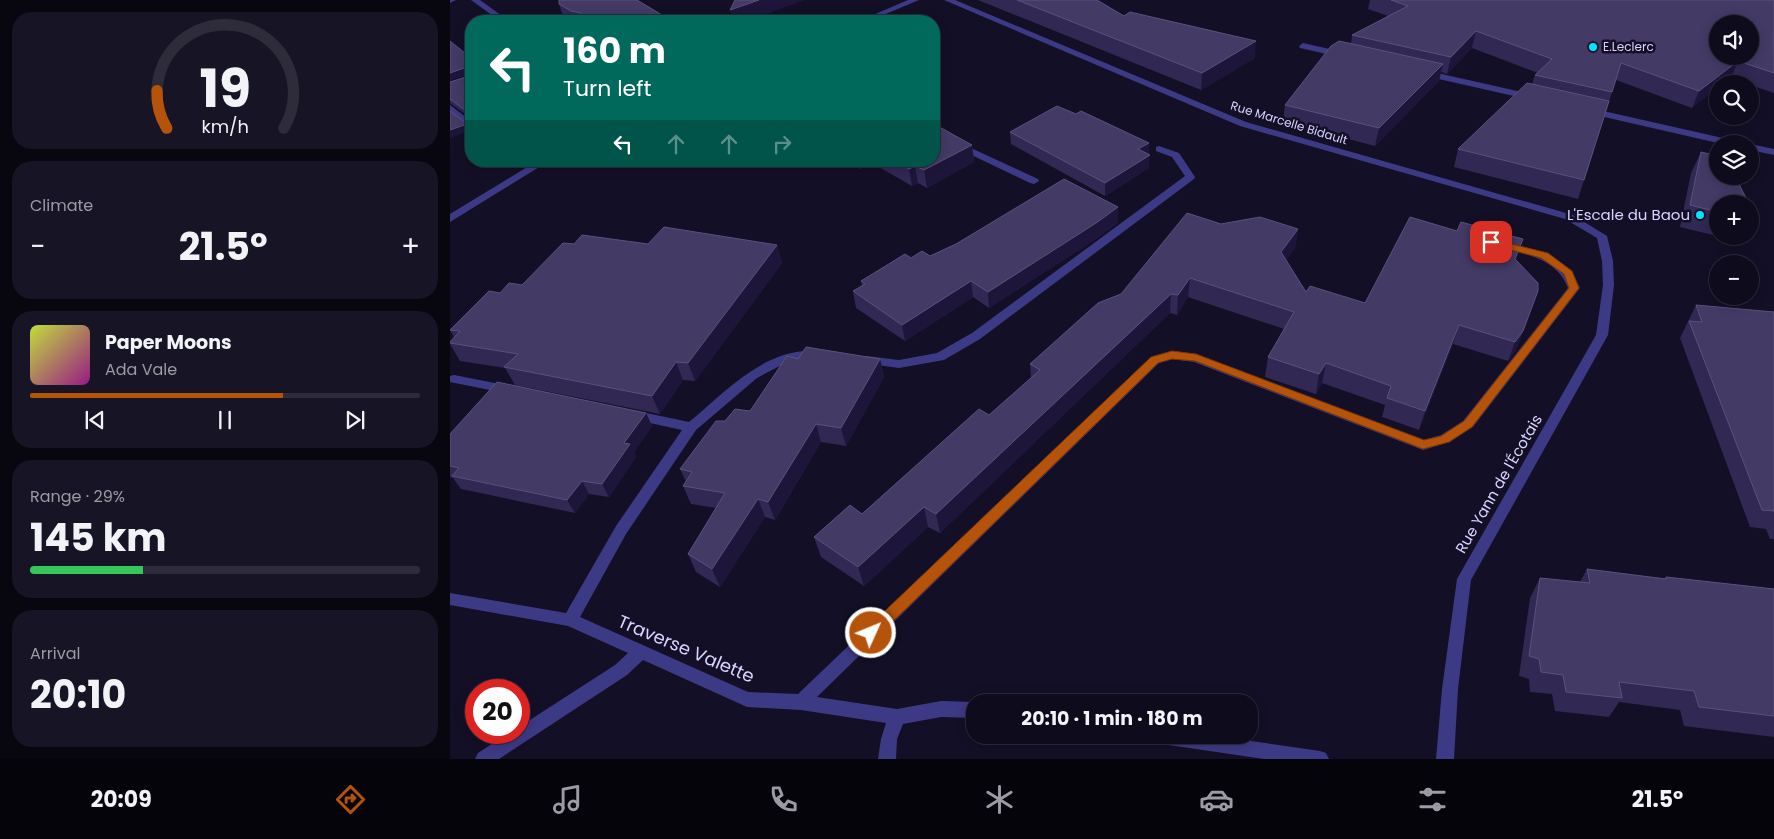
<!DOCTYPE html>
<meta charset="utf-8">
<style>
body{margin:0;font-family:Poppins,sans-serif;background:#171425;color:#f1f3f6;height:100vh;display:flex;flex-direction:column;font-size:19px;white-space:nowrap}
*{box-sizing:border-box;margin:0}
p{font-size:16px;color:#9b9ba3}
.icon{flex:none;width:28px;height:28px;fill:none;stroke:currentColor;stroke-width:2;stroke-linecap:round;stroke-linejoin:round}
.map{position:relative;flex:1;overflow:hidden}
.panel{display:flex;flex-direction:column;gap:12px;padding:12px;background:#08060f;width:450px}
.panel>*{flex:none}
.top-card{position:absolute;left:15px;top:15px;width:475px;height:152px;border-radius:20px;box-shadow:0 2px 12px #0003,0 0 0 1px #2e2b3b;background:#00695c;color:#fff;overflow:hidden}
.controls{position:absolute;left:1259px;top:15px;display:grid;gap:10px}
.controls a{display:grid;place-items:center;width:50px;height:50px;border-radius:50%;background:#0e0b1c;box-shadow:0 2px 12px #0003,0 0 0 1px #2e2b3b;font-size:25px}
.speed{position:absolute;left:15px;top:679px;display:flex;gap:10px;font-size:25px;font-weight:700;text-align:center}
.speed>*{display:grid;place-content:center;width:65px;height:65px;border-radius:50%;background:#0e0b1c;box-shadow:0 2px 12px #0003,0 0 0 1px #2e2b3b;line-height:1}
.speed .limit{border:8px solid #d22;background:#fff;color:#111}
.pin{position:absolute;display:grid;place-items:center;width:42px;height:42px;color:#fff;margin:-21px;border-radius:10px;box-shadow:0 2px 8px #0006}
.me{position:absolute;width:55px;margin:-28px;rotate:46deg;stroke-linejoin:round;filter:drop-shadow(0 0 4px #0008)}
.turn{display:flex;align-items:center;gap:18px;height:105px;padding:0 15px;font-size:22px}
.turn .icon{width:65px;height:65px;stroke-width:2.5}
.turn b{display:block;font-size:35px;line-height:42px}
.lanes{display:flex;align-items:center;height:48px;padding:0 15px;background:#0003;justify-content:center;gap:25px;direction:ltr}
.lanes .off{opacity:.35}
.big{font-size:38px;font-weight:700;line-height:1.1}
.panel .tile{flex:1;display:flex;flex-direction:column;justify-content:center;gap:8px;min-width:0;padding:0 18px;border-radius:20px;background:#171425}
.panel .dial{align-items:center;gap:0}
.dial svg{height:130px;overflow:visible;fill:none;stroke:#2e2b3b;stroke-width:7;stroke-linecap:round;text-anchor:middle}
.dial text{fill:#f1f3f6;stroke:none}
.song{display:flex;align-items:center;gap:15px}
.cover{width:60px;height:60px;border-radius:8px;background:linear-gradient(135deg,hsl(70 70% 55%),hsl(310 70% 35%))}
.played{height:5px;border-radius:2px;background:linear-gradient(90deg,#b45309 65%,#2e2b3b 65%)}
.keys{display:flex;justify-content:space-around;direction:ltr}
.heat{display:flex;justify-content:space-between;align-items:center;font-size:28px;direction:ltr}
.charge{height:8px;border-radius:4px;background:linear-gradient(90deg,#34c759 29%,#2e2b3b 0)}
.trip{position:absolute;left:516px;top:694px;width:292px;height:50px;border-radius:20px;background:#0e0b1c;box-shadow:0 2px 12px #0003,0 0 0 1px #2e2b3b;font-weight:700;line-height:50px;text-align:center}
.menu{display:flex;height:80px;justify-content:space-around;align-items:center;background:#06040b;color:#9b9ba3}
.menu .icon{width:35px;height:35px}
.menu .selected{color:#b45309}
.menu b{font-size:22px;color:#f1f3f6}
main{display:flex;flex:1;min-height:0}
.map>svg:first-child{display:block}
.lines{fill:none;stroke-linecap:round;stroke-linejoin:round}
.minor{fill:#3d3a85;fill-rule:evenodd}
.wall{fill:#312854}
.shaded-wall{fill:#1d163a}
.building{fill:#433a66;stroke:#5a527e;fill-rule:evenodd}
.route{fill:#b45309;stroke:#753606}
.poi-dot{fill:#00e5ff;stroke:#130f26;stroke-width:2}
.labels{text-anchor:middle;stroke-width:5;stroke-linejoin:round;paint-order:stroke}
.far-poi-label{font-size:12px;fill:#d9d4ff;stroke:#130f26;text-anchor:start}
.far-street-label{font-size:12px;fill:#d9d4ff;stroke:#130f26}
.poi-label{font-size:15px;fill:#d9d4ff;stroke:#130f26;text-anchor:end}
.street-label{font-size:15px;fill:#d9d4ff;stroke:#130f26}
.near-street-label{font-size:18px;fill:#d9d4ff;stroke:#130f26}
</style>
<main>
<section class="panel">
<div class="tile dial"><svg viewBox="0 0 100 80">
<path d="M14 69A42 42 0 1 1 86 69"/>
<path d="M14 69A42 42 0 0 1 8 46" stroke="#b45309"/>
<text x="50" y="56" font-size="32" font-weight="700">19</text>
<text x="50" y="72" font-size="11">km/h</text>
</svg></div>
<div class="tile"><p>Climate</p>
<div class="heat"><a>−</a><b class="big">21.5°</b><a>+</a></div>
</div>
<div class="tile">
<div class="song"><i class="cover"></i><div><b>Paper Moons</b><p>Ada Vale</p></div></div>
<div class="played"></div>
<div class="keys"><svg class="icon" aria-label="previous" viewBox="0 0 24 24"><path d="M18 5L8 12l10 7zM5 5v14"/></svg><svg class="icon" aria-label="pause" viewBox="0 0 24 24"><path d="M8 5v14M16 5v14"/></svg><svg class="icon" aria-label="next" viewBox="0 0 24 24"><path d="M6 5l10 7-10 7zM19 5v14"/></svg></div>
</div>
<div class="tile"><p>Range · 29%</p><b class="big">145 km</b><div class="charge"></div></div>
<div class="tile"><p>Arrival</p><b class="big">20:10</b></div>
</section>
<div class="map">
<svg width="1324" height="759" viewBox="0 0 1324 759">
<rect width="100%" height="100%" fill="#130f26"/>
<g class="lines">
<path class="minor" d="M0,0H6L0,3Z
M21,0H30L59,21H50Z
M458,0H469L419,21H409Z
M494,0H505L796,122L1123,215L1157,236L1163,261L1164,285L1158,335L1021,580L1008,689L1004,759H986L992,689L1007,579L1146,335L1153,285L1152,261L1147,238L1115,219L790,126Z
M853,43L897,53L898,55L894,58L850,48L849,46Z
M974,70L1081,94L1086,97L1081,100L971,75L970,73Z
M0,105L21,121V129L18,128L0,113Z
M1140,108L1286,141L1291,144H1272L1137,113V109Z
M484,131L588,179L589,181L584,184L580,183L484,137Z
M1300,144L1324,149V155L1300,150Z
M709,146L729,153L745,177L744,179L530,339L494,360L449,368L412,363L410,360L412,357L416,356L449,360L487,353L522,333L735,176L722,157L706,151V147Z
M87,161H99L0,222V214Z
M1055,242L1098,254L1122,271L1130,288L1023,427L1000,442L973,450L744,362L722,359L709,363L367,697L447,709L491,701L525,702V718L491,717L453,724L447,739L446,759H428L431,739L436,723L351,710L297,707L193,660L177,675L49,759H25L28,753L60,732H69V727L165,665L178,653L118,626L0,605V593L116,613L166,526L232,430L177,418L176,415L177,412L182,410L239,422C273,394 309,354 355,351C361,350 368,348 372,354L366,358L341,360L307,378L246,430L176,534L130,617L298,692L348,694L701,357L722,351L746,354L974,440L991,435L1013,421L1118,288C1107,259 1078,255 1051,247L1050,245Z
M4,375L60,386L64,387L66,390L64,393L60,394L0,382V376Z
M697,735H760L870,751L876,753L879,759H814L705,743L699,741Z"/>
</g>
<path class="wall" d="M528,0H647L674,16L805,58L751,90Z
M920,0H1324V93L1300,85V84H1298L1281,78L1273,84H1268L1242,108L1166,80L1134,180L1128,199L1004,167L1008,149L1082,84L1085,75L1088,73L1022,48L997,74L991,72L989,81L925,146L833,122L835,105L901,44L902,35L938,16L918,9Z
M109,4L222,21H118L114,19Z
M21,58V127L19,123V117L0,103V82L19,76V74L0,80Z
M626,114L699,143V168L655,196L561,144L560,132Z
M522,145L524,162L477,188L468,183L462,186L422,163L410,169L397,161H484Z
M1251,152L1268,204V236H1271V237L1230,227L1241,173Z
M1300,206L1306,219L1300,231Z
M668,207V223L646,239L539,308L523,297L455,341L406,308L403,291L412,286L411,281L461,258L480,256Z
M771,224L848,229L845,248L836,260L856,292L915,303L1066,260L1088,291L1066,350L1058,361L1003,344L969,430L932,417L935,405L872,383L866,394L815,377L818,357L834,329L738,297L727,315L720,313L490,533L478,527L414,586L371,557L364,537L412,514L539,415L581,378L580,364L671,294Z
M1277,236H1297L1295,241Z
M124,244L327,245L332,263L245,381L233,380L210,414L65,385L55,368L10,361L0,344V342L4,337L0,330L50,293L72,285Z
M1246,305L1324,312V539H1320L1316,529L1300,527L1230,338Z
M348,359H430L434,377L396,446L371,442L325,520L315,517L270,587L246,572L238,554L266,508L241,504L233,486L236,482L230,469L275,421L300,411Z
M196,413L202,426L184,452L186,457L159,497L139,494L125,513L11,489L3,478L0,477V434Z
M1137,569L1215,579L1216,577L1324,589V737L1234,726L1230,710L1169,702L1159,717L1105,711L1102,694L1080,692L1079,679L1069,676L1080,598L1090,578L1130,582Z"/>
<path class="shaded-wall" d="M309,0H355L297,21H283L280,10Z
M1026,31L1022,48L997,74L1001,57Z
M806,41L805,58L751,90L752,73Z
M1288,61L1281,78L1273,84H1268V88L1242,108L1249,91Z
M993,64L989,81L925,146L929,128Z
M17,67L20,73L0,80V73Z
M17,124L20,131L0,138V130Z
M699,143V155L688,149Z
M522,145L524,162L477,188L474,170Z
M700,155L699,168L655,196V183Z
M409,161H421L422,163L410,169Z
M465,166L468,183L462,186L459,169Z
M668,207V223L646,239L539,308L538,292Z
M848,229L845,248L828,271L831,252Z
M1073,239L1067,258L1058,278L1065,259Z
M327,245L332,263L245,381L238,363Z
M740,278L738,297L727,315L728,295Z
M521,281L523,297L455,341L452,325Z
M721,294L720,313L490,533L486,514Z
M1009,325L1003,344L969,430L975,411Z
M1073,331L1066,350L1058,361L1065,342Z
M430,359L434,377L396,446L391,428Z
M226,362L233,380L210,414L202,396Z
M876,363L872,383L866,394L869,374Z
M196,413L202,426L184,452L186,457L159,497L152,484L174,443Z
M366,424L371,442L325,520L318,502Z
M132,481L139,494L125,513L117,500Z
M308,499L315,517L270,587L262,569Z
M474,507L478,527L414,586L408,567Z"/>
<path class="building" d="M109,0H187L222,21H134L132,20L131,13L121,11L109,4Z
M285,0H309L280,10Z
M567,0H647L674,16L680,12L806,41L752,73Z
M941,0H1324V73L1288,61L1249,91L1171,63L1162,92L1085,75L1102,59L1026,31L1001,57L902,35L958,6ZM1268,24H1300V56H1268Z
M0,41L21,58V122L19,123V113L0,99V82L19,76L20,68L17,67L0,73Z
M889,41L993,64L929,128L835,105L881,46Z
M1077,83L1159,101L1134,180L1008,149Z
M607,106L626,114L631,111L699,143L688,149L700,155L655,183L560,132Z
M0,111L17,124L0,130Z
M484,124L522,145L474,170L465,166L459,169L446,161H484Z
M1251,152L1268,156V176H1285L1299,204H1268V212L1240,205Z
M614,179L668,207L646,223L538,292L521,281L452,325L403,291L415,284L411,281L455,254L461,258L472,251L480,256L506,244Z
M1300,206L1306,219L1300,217Z
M737,213L771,224L810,217L848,229L831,252L856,292L860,286L915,303L960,217L1007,231L1011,222L1073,239L1065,259L1088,283V291L1073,331L1065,342L1009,325L975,411L937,398L941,386L876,363L869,374L818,357L844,312L740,278L728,295L721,294L486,514L474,507L408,567L364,537L400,505L412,514L529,409L539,415L590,370L580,364L648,303L671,294Z
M214,227L327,245L238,363L226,362L202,396L54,367L68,354L0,343V342L10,331L0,330L39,291L50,293L59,283L72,285L113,243L124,244L132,235L198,244Z
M1246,305L1324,312V511L1312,510L1239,321L1252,322Z
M356,347L430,359L391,428L366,424L318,502L308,499L262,569L238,554L275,493L233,486L242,472L230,469L266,421H275L285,409L300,411L337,356L348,359Z
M47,382L196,413L174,443L180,444L152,484L132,481L117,500L2,476L9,468L0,466V434Z
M1137,569L1216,579V577L1324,589V716L1249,707L1244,691L1169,682L1172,698L1116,692L1113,675L1091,672L1089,659L1079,656L1090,578L1140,583Z"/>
<path class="route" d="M1041,239L1098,253L1122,271L1129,288L1022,427L999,442L973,449L745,361L722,359L708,363L426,638L421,640L416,638L414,633L416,629L701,357L722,351L746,354L974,440L991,436L1014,421L1119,288L1114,274L1091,258L1038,244L1036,242Z"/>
<g class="poi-dot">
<circle cx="1143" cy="47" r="5"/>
<circle cx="1250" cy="215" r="5"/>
</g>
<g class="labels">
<g class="far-poi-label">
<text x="1153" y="51">E.Leclerc</text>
</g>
<g class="far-street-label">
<text transform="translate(839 123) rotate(17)" y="4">Rue Marcelle Bidault</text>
</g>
<g class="poi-label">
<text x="1240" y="220">L'Escale du Baou</text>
</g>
<g class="street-label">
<text transform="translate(1049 484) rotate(-60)" y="5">Rue Yann de l'Écotais</text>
</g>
<g class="near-street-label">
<text transform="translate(236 649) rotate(23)" y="6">Traverse Valette</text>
</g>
</g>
</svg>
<div class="controls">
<a><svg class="icon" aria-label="sound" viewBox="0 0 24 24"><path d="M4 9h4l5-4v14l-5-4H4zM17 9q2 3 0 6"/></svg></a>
<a><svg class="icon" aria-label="search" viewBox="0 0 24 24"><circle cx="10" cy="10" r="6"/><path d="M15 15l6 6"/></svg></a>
<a><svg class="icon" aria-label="layers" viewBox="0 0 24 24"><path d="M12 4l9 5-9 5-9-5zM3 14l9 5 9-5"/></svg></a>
<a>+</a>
<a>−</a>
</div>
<div class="speed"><div class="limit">20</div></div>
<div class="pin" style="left:1041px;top:242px;background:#d93025"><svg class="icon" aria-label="arrive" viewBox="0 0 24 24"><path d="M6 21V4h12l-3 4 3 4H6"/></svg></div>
<svg class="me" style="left:421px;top:633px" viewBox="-20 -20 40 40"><circle r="17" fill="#b45309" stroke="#fff" stroke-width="3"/><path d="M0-11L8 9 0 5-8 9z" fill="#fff"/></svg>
<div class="trip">20:10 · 1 min · 180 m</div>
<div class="top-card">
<div class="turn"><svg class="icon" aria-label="left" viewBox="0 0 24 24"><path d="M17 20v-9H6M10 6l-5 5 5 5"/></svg><div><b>160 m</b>Turn left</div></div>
<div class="lanes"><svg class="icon" aria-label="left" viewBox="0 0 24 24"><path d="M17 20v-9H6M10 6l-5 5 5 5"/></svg><svg class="icon off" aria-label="ahead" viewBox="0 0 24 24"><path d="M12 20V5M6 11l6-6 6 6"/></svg><svg class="icon off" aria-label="ahead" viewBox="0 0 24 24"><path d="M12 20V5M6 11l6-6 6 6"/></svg><svg class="icon off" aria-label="right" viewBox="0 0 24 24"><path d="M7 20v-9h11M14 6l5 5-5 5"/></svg></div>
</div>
</div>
</main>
<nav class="menu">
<b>20:09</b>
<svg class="icon selected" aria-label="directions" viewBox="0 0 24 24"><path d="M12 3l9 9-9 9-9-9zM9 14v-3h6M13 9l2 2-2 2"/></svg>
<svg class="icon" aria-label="music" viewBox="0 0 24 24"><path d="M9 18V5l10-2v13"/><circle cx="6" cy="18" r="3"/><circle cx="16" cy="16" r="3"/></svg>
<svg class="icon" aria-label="phone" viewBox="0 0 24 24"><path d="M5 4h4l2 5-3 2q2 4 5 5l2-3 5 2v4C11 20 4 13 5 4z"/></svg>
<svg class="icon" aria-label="climate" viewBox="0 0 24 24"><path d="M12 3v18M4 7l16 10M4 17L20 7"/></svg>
<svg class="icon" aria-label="car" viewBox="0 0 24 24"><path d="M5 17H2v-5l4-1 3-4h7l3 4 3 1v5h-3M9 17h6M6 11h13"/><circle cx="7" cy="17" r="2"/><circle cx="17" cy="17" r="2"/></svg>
<svg class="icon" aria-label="filters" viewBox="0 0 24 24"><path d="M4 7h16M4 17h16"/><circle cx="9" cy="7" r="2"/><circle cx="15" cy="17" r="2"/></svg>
<b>21.5°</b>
</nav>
